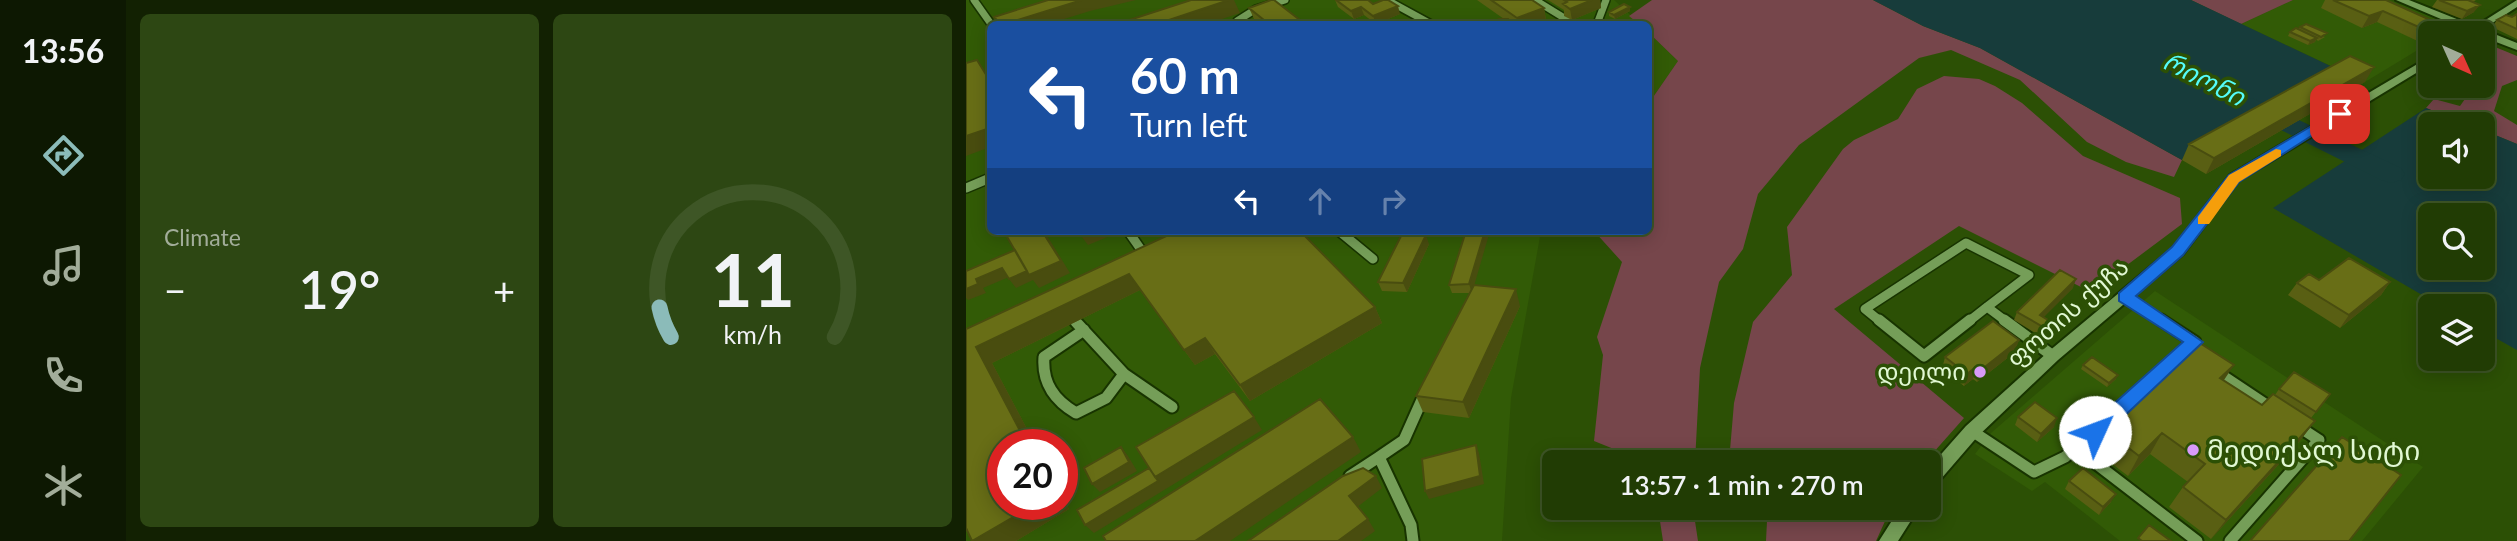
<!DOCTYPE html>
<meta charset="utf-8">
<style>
body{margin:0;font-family:Lato,"Noto Sans Georgian",sans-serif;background:#2d4713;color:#f1f3f6;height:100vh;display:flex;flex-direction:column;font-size:26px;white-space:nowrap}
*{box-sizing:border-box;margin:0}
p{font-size:23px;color:#a2ad9a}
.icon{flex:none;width:38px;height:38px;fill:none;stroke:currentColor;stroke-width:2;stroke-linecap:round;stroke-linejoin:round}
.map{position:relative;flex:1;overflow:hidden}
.panel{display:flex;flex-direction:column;gap:14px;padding:14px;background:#122102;width:840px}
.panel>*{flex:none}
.hud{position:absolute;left:21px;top:21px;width:665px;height:214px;border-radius:10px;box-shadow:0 4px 18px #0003,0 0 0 2px #3e5626;background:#1a4fa0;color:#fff;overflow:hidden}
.needle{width:46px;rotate:135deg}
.buttons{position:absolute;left:1452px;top:21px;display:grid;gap:14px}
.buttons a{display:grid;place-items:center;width:77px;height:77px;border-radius:10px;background:#213c04;box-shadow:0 4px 18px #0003,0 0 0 2px #3e5626;font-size:35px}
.speed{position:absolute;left:21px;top:429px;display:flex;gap:14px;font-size:35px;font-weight:700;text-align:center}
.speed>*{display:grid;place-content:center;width:91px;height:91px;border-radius:50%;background:#213c04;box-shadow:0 4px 18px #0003,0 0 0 2px #3e5626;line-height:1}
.speed .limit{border:10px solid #d22;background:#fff;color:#111}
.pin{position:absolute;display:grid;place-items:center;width:60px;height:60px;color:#fff;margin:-30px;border-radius:14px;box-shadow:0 4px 10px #0006}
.me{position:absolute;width:77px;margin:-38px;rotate:47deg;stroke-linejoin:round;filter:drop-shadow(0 0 5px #0008)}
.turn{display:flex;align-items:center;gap:24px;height:147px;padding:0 28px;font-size:32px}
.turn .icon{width:91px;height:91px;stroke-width:2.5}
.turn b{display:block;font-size:49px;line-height:60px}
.lanes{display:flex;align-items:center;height:66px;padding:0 28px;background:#0003;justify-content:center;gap:35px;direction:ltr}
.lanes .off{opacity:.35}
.big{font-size:52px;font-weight:600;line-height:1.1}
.panel .tile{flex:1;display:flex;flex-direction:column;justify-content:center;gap:10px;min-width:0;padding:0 24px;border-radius:10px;background:#2d4713}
.panel .dial{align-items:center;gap:0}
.dial svg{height:182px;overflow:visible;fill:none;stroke:#3e5626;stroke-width:7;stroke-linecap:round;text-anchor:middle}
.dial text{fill:#f1f3f6;stroke:none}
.heat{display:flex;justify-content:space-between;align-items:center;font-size:38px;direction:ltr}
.panel .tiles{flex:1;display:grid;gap:14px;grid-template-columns:repeat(2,1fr)}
.trip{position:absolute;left:576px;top:450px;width:399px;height:70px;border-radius:10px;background:#213c04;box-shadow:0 4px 18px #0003,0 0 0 2px #3e5626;font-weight:600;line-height:70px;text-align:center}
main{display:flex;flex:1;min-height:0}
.dock{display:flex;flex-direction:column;width:126px;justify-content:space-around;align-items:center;background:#0d1802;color:#a2ad9a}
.dock .icon{width:49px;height:49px}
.dock .on{color:#8bbbb9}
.dock b{font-size:32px;color:#f1f3f6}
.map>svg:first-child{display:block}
.built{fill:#325b06;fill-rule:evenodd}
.green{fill:#76464b}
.water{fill:#173c3b;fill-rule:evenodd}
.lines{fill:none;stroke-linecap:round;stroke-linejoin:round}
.river{fill:#173c3b;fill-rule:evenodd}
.service-far2-casing{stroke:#183400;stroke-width:10}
.service-far1-casing{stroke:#183400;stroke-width:12}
.service-casing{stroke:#183400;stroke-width:15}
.minor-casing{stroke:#183400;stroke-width:4}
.tertiary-casing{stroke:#183400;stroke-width:4}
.service-far2{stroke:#759e58;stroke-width:7}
.service-far1{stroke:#759e58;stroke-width:9}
.service{stroke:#759e58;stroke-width:11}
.minor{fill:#759e58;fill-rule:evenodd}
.tertiary{fill:#759e58;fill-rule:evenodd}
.wall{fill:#595f13}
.shaded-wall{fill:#494d0f}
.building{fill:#686e16;stroke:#494d0f;stroke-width:2}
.route{fill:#1a73e8;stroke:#114b97;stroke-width:2}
.slow{fill:#f59e0b}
.poi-dot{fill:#d89af8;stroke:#2c5005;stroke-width:2.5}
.labels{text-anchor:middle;stroke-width:7;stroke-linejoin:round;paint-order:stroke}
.street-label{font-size:24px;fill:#e1f8d3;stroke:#2c5005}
.poi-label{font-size:24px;fill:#e1f8d3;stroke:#2c5005;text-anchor:end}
.water-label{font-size:26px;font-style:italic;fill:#54fcf9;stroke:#2c5005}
.near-poi-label{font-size:28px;fill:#e1f8d3;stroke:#2c5005;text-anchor:start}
</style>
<main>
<nav class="dock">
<b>13:56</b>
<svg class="icon on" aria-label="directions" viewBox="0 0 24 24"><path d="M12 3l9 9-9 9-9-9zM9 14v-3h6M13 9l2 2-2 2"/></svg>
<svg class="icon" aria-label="music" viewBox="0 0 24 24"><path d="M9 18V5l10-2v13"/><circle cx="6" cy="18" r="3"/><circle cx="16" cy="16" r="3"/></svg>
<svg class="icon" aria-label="phone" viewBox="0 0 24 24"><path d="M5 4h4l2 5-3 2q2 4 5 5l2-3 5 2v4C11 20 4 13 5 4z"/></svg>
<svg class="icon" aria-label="climate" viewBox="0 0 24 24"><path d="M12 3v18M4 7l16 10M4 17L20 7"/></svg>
</nav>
<section class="panel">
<div class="tiles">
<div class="tile"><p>Climate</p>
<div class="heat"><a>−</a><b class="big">19°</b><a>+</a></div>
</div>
<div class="tile dial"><svg viewBox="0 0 100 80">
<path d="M14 69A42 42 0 1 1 86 69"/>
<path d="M14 69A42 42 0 0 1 9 56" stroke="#8bbbb9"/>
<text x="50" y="56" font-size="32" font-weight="700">11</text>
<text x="50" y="72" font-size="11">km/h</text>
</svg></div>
</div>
</section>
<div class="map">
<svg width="1551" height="541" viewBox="0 0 1551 541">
<rect width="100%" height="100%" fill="#2c5005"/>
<path class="built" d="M0,0H648L674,24H24V231H575L545,398L536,541H0ZM37,444H96V504H37Z
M1327,0H1424L1491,27L1480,33H1465V42L1399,82L1275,24Z
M683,33L712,61L683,103Z
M1189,291L1457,467L1396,541H1154L1079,482L1066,491L1009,454L1025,433Z"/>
<path class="green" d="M686,0H907L957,26L1014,48L1216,160L1208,177L1160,162L1121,142L1054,80L985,50L953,58L833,145L792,194L777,249L753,282L734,368L729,462H680L628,441L637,355L631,337L656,262L628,231H682L683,103L712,61L683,33L682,24H673L663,16Z
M1225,0H1327L1275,24Z
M1517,42L1551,56V80L1536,86L1528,111L1551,125V144L1517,130V124H1501L1460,108L1468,99L1494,106L1506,89L1497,86H1517Z
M978,76L1013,79L1029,86L1056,103L1117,156L1214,198L1216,224L1125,292L993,226L868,309L998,418L959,462H763L768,403L787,322L826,275L821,227L877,149L888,140L932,119L951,89Z
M692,508H727L732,541H697Z
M790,508H925L910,541H800L801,521Z"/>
<path class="water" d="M907,0H1225L1375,71L1216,160L1014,48L957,26Z
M1460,108L1501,124H1465V177H1517V130L1551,144V350L1517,331V306H1475L1307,208ZM1465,215H1517V268H1465Z"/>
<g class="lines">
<path class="river" d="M1286,98L1435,168L1439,174L1435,180L1425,183L1415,180L1277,111L1273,106L1277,101Z"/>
<defs>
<path id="service-far2" d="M8,0L25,24
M421,0L465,24
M569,0L608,24
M271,21L290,9L319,0
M631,24L640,0"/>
<path id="service-far1" d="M0,188L24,178
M162,231L176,251
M373,231L407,259
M1159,297L1197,322
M1021,307L1041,322
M915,322L899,309L1000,243L1063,275L1021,307
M1002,322L1021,307"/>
<path id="service" d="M913,320L958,356L1004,320
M1038,320L1087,356
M1195,320L1229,342L1221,349
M110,322L158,374L206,407
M118,330L78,357C76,383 88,400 110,413L140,398L158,374
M1251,372L1308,410
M1006,431L1068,472L1099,457L1142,420
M1111,449L1231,541
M384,476L413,457
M447,541L445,525L413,457L438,440L459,393
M1264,541L1353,440L1330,425"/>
<path id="minor" d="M1430,0H1443L1551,43V50L1517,37V33H1508Z"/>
<path id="tertiary" d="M1551,0V7L1511,33H1499Z
M1465,56V64L1272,181L1217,254L1092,360L1012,436L968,487L962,489V469L1000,426L1082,352L1207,248L1264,175Z
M934,508H953L932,541H913Z"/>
</defs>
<use href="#service-far2" class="service-far2-casing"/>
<use href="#service-far1" class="service-far1-casing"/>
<use href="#service" class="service-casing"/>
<use href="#minor" class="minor-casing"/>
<use href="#tertiary" class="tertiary-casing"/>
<use href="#service-far2" class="service-far2"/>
<use href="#service-far1" class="service-far1"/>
<use href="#service" class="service"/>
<use href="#minor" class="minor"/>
<use href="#tertiary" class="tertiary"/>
</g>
<path class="wall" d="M369,0L407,4L434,14L410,24L398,15L388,19L372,7Z
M511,0H566L578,8L580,20L567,24H524L538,19Z
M582,0H634L635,8L606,20L598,16V10Z
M1359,0H1420L1475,33H1465V42L1458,44L1411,22L1396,28L1355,8Z
M1471,0H1510L1507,2L1508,12L1496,19L1466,7Z
M664,7V11L649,19L643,16V12Z
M283,8L339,24H294L288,19Z
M1551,14V39L1526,27L1531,20L1546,17Z
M1334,27L1359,37L1352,41L1350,39L1349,42L1342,45L1322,36L1324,32L1332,29Z
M1399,82L1240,174L1216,160L1223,144Z
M211,231H334L409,307L416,323L284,401L249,354L229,365L174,290L26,363L69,444H37V504H96V497L103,509L50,541H6L0,528V329Z
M433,231H451L445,234L463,244L441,292L416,291L412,282L437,234Z
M500,231L508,285L554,306L503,418L457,412L450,396L504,293H486L483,285Z
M1353,280L1424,282L1415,295L1374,328L1322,295L1331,283Z
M1107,288L1077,317L1085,322L1082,331L1076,337L1048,320L1051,312Z
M1049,352L1011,382L1007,379L998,386L976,369L979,357Z
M1117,365L1150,379L1141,387L1115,369Z
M1258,380L1296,405L1309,395L1313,389L1364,394L1345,418L1349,421L1333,442L1245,539L1203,507L1217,487L1222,482L1184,454L1162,476L1124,447L1134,426Z
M1052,417L1088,427L1071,442L1049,425Z
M1103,481L1145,502L1133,515L1099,489Z"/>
<path class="shaded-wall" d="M116,0H170L124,11L82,24H39Z
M263,0H268L274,13L241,24H191Z
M626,0H634L635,8L606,20L604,9Z
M1514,5L1508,12L1496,19L1501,11Z
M432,6L434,14L410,24L407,16Z
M395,7L398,15L388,19L385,11Z
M664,7V11L649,19L648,15Z
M578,8L580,20L567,24H553L551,18Z
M1417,11L1411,22L1396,28L1403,16Z
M1480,27L1475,33H1465H1466Z
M1465,34V42L1458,44Z
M1351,38L1349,42L1342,45L1344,41Z
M1408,67L1399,82L1240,174L1248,158Z
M24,128V147L0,156V136Z
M76,231H77L80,234L104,273L73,288L67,280L50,288L43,279Z
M117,231H140L144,236L122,245L113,233Z
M438,231H451L440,237Z
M519,231H524L506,293L503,284Z
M460,235L463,244L441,292L437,283Z
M36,268L43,277L17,288L20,293L2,300L0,298V289L10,279Z
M163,274L174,290L26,363L69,444H61L10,347Z
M1110,279L1107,288L1071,324L1074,315Z
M1424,282L1415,295L1374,328L1383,315Z
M550,289L554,306L503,418L497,402Z
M409,307L416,323L284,401L274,385Z
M1085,322L1082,331L1076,337L1079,328Z
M239,338L249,354L229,365L218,350Z
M1053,340L1049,352L1011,382L1015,370Z
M1268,365L1254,386V378Z
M1011,366L1007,379L998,386L1001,374Z
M1152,375L1150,379L1141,387L1143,383Z
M288,417L296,430L128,533L119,525L189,477Z
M1091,418L1088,427L1071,442L1075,434Z
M1349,421L1333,442L1245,539L1260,520Z
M1196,433L1184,454L1162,476L1173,456Z
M387,437L395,452L264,541H229Z
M510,445L513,453L518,484L463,499L459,491Z
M155,447L162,456L171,471L134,492L126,484Z
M410,476L416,488L390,508L383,496Z
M1150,494L1145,502L1133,515L1137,507Z
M96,497L103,509L50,541H7L70,504H96Z
M402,519L409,531L395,541H372Z"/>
<path class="building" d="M82,0H116L39,24H34L28,17Z
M225,0H263L191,24H151Z
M305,0H308L339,24H303L283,8Z
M370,0H402L407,4L417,0H422L432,6L407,16L395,7L385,11Z
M525,0H566L578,8L551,18Z
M598,0H626L604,9L597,4L601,2Z
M1367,0H1420L1480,27L1466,33L1417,11L1403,16Z
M1473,0H1502L1514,5L1501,11Z
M658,4L664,7L648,15L643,12Z
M1551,14V29L1531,20L1540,15L1546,17Z
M533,19H542L547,24H524Z
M607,20L614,24H596Z
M1340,24L1361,33L1355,37L1334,27Z
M1330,28L1351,38L1344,41L1324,32Z
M1384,56L1408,67L1248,158L1223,144Z
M11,60L24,81V128L0,136V63Z
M49,231H76L95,261L63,275L40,235Z
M211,231H334L409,307L274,385L239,338L218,350L163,274L10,347L61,444H37V504H70L6,541L0,528V329Z
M500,231H519L503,284L483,285Z
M436,234L460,235L437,283L412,282Z
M49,250L61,271L43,279L36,268L10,279L12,284L0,289V271Z
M1383,258L1424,282L1383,315L1331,283L1343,274L1353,280Z
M1094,270L1110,279L1074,315L1085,322L1079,328L1051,312Z
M508,285L550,289L497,402L450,396Z
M1027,321L1053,340L1015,370L1011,366L1001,374L979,357Z
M1229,340L1268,365L1254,378L1296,405L1307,394L1349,421L1260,520L1217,487L1239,464L1196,433L1173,456L1134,426Z
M1126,357L1152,375L1143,383L1117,365Z
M1328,372L1364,394L1350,412L1313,389Z
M268,391L288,417L189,477L170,447Z
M354,399L387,437L229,541H140L137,536Z
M1069,402L1091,418L1075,434L1052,417Z
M1376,437L1435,475L1383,541H1284Z
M510,445L514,476L459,491L456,459Z
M155,447L163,462L126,484L118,468Z
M183,468L192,481L119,525L111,510Z
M397,468L410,476L383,496L402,519L372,541H282L377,476Z
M1117,468L1150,494L1137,507L1103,481Z
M1183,525L1205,541H1176L1172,538Z"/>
<path class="route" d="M1369,112L1380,114L1273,182L1217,255L1170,296L1237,342L1135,438H1122L1119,432L1122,427L1217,342L1153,301V293L1206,247L1263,175Z"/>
<path class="slow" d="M1310,149L1315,150V156L1273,182L1243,224H1232V217L1263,175Z"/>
<g class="poi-dot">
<circle cx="1014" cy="372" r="7"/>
<circle cx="1227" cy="450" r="7"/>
</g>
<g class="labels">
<g class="street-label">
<text transform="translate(1102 313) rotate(-41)" y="8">ფოთის ქუჩა</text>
</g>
<g class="poi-label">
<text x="1000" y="380">დეილი</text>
</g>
<g class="water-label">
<text transform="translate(1238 79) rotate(27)" y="9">რიონი</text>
</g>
<g class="near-poi-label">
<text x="1241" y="460">მედიქალ სიტი</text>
</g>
</g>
</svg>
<div class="buttons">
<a><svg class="needle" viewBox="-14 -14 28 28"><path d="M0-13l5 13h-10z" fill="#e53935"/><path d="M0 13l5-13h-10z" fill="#a2ad9a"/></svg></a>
<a><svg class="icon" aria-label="sound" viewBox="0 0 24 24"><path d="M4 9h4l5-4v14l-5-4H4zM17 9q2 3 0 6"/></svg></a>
<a><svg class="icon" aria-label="search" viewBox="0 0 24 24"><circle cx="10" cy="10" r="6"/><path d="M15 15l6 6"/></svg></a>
<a><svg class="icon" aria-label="layers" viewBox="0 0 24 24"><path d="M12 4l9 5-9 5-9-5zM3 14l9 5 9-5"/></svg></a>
</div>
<div class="speed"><div class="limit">20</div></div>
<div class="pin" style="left:1374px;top:114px;background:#d93025"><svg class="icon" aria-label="arrive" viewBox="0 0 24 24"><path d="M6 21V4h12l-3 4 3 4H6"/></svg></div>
<svg class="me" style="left:1129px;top:432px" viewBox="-20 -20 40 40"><circle r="19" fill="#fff"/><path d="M0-13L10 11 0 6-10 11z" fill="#1a73e8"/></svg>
<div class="trip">13:57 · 1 min · 270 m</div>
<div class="hud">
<div class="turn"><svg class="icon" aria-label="left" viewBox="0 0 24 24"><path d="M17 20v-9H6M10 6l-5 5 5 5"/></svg><div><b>60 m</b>Turn left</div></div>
<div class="lanes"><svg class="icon" aria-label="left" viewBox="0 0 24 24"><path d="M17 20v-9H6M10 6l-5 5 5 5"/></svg><svg class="icon off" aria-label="ahead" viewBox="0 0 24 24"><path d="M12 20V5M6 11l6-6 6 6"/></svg><svg class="icon off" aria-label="right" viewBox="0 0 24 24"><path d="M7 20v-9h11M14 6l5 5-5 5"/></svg></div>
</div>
</div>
</main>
